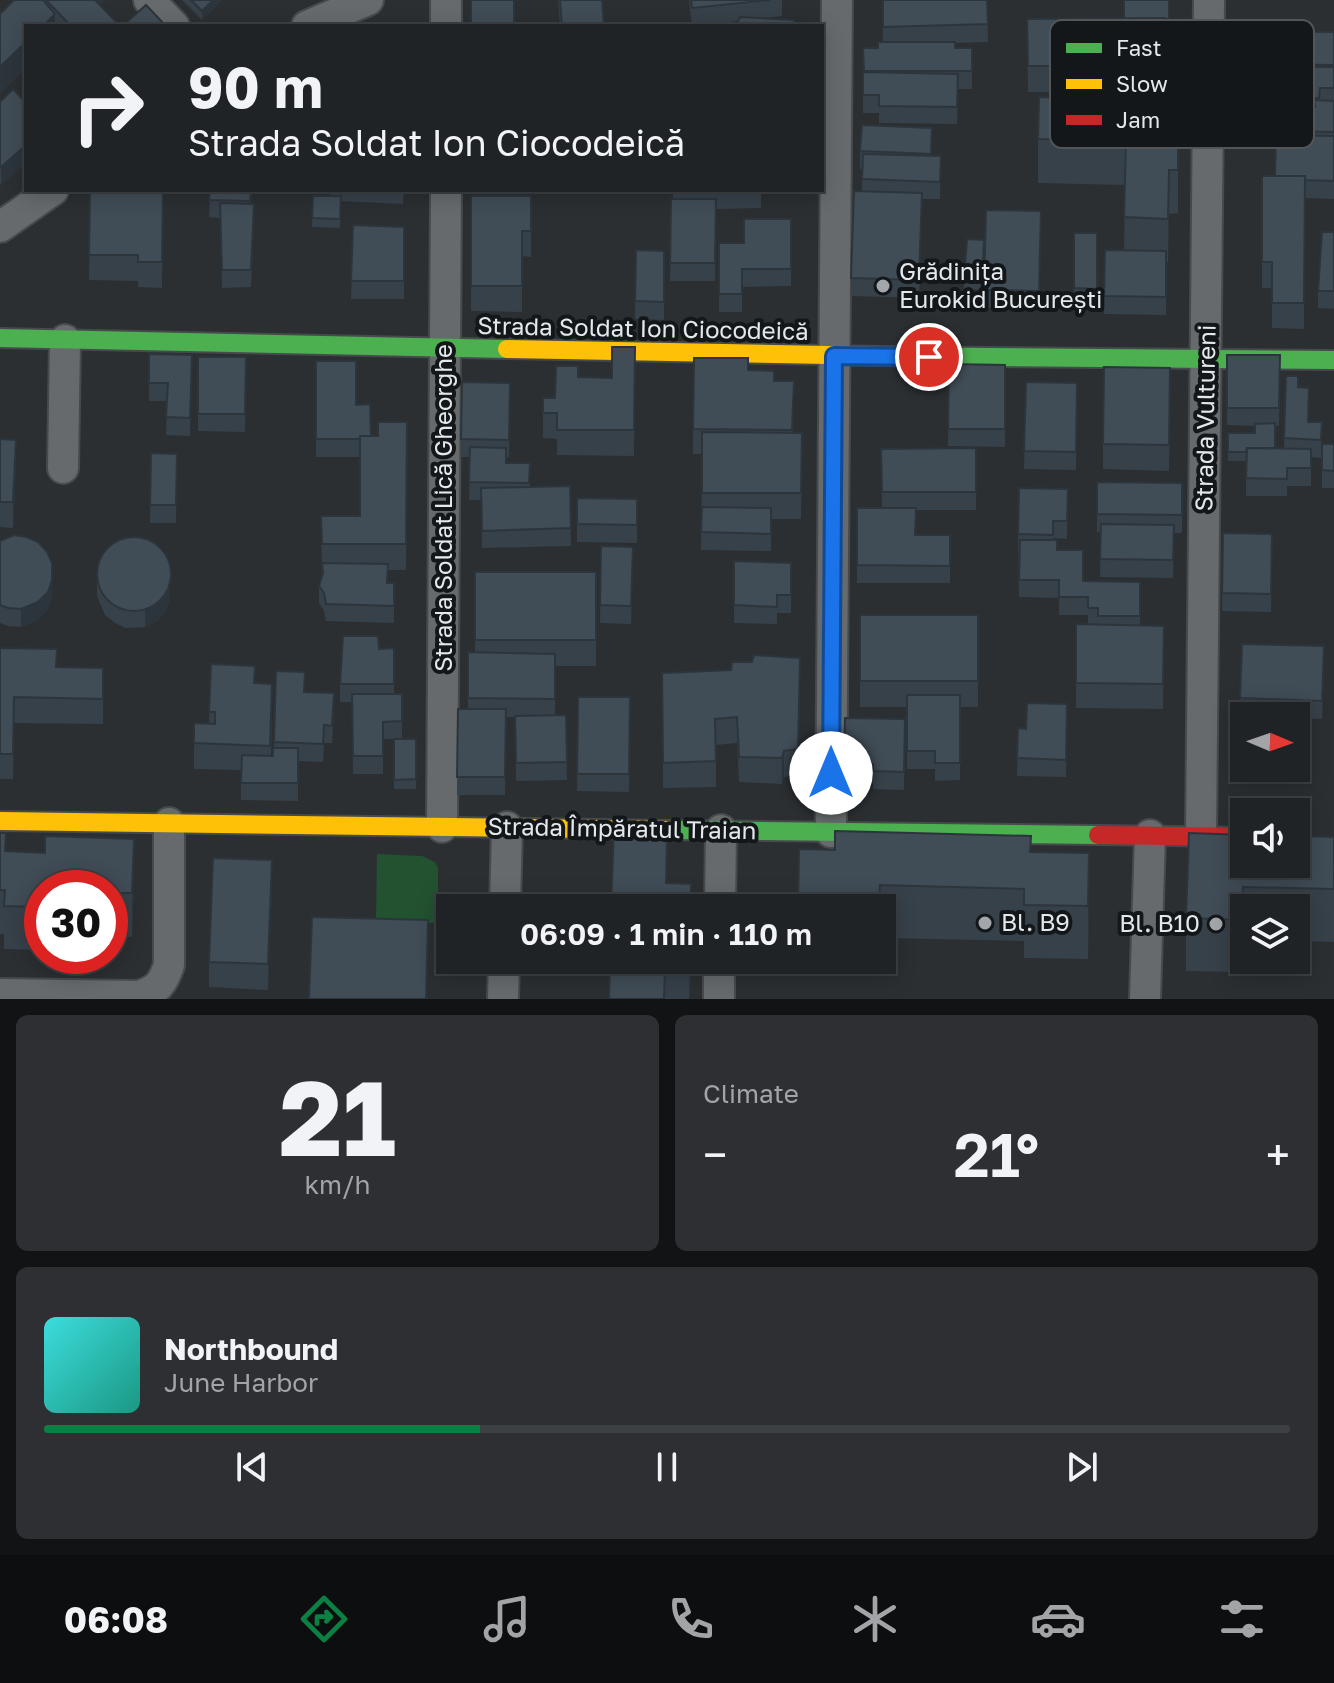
<!DOCTYPE html>
<meta charset="utf-8">
<style>
body{margin:0;font-family:"Golos Text",sans-serif;background:#2d2f32;color:#f1f3f6;height:100vh;display:flex;flex-direction:column;font-size:30px;white-space:nowrap}
*{box-sizing:border-box;margin:0}
p{font-size:26px;color:#a2a4a7}
.icon{flex:none;width:44px;height:44px;fill:none;stroke:currentColor;stroke-width:2;stroke-linecap:round;stroke-linejoin:round}
.map{position:relative;height:999px;overflow:hidden}
.details{display:flex;flex-direction:column;gap:16px;padding:16px;background:#121315;flex:1}
.details>*{flex:none}
.hud{position:absolute;left:24px;top:24px;width:800px;height:168px;border-radius:0px;box-shadow:0 4px 20px #0003,0 0 0 2px #3d4043;background:#202326;color:#f1f3f6;overflow:hidden}
.needle{width:52px;rotate:92deg}
.controls{position:absolute;left:1230px;top:702px;display:grid;gap:16px}
.controls a{display:grid;place-items:center;width:80px;height:80px;border-radius:0px;background:#202326;box-shadow:0 4px 20px #0003,0 0 0 2px #3d4043;font-size:40px}
.speed{position:absolute;left:24px;top:870px;display:flex;gap:16px;font-size:40px;font-weight:700;text-align:center}
.speed>*{display:grid;place-content:center;width:104px;height:104px;border-radius:50%;background:#202326;box-shadow:0 4px 20px #0003,0 0 0 2px #3d4043;line-height:1}
.speed .limit{border:12px solid #d22;background:#fff;color:#111}
.pin{position:absolute;display:grid;place-items:center;width:68px;height:68px;color:#fff;margin:-34px;border:4px solid #fff;border-radius:50%;box-shadow:0 2px 8px #0007}
.me{position:absolute;width:88px;margin:-44px;rotate:0deg;stroke-linejoin:round;filter:drop-shadow(0 0 6px #0008)}
.turn{display:flex;align-items:center;gap:28px;height:168px;padding:0 32px;font-size:36px}
.turn .icon{width:104px;height:104px;stroke-width:2.5}
.turn b{display:block;font-size:56px;line-height:68px}
.big{font-size:60px;font-weight:600;line-height:1.1}
.details .widget{flex:1;display:flex;flex-direction:column;justify-content:center;gap:12px;min-width:0;padding:0 28px;border-radius:12px;background:#2d2f32}
.details .dial{align-items:center;gap:0}
.dial b{font-size:104px;line-height:1}
.song{display:flex;align-items:center;gap:24px}
.cover{width:96px;height:96px;border-radius:12px;background:linear-gradient(135deg,hsl(180 70% 55%),hsl(170 70% 35%))}
.played{height:8px;border-radius:4px;background:linear-gradient(90deg,#0b8043 35%,#3d4043 35%)}
.keys{display:flex;justify-content:space-around;direction:ltr}
.heat{display:flex;justify-content:space-between;align-items:center;font-size:44px;direction:ltr}
.details .tiles{flex:1;display:grid;gap:16px;grid-template-columns:1fr 1fr}
.widget:last-child{grid-column:span 2}
.trip{position:absolute;left:436px;top:894px;width:460px;height:80px;border-radius:0px;background:#202326;box-shadow:0 4px 20px #0003,0 0 0 2px #3d4043;font-weight:600;line-height:80px;text-align:center}
.tab-bar{display:flex;height:128px;justify-content:space-around;align-items:center;background:#0d0e0f;color:#a2a4a7}
.tab-bar .icon{width:56px;height:56px}
.tab-bar .current{color:#0b8043}
.tab-bar b{font-size:36px;color:#f1f3f6}
.map>svg:first-child{display:block}
.green{fill:#225230}
.lines{fill:none;stroke-linecap:round;stroke-linejoin:round}
.street-casing{stroke:#464a4c;stroke-width:34}
.fast-casing{stroke:#464a4c;stroke-width:22}
.slow-casing{stroke:#464a4c;stroke-width:22}
.jam-casing{stroke:#464a4c;stroke-width:22}
.street{stroke:#666a6c;stroke-width:30}
.fast{stroke:#4caf50;stroke-width:18}
.slow{stroke:#ffc107;stroke-width:18}
.jam{stroke:#c62828;stroke-width:18}
.wall{fill:#37414a}
.shaded-wall{fill:#2d353c}
.building{fill:#404c56;stroke:#2d353c;stroke-width:2}
.route-casing{stroke:#114b97;stroke-width:20}
.route{stroke:#1a73e8;stroke-width:14}
.poi-dot{fill:#a3a7ab;stroke:#14171a;stroke-width:3}
.labels{text-anchor:middle;stroke-width:8;stroke-linejoin:round;paint-order:stroke}
.poi-label{font-size:24px;fill:#e3e8ec;stroke:#14171a;text-anchor:start}
.street-label{font-size:24px;fill:#e3e8ec;stroke:#14171a}
.key{fill:#14171a;stroke:#525659;stroke-width:2}
.key-label{font-size:22px;fill:#e3e8ec}
</style>
<div class="map">
<svg width="1334" height="999" viewBox="0 0 1334 999">
<rect width="100%" height="100%" fill="#2b2f32"/>
<path class="green" d="M377,854L422,856L435,862L438,868V923L376,922Z"/>
<g class="lines">
<defs>
<path id="street" d="M149,0L174,26
M307,26L368,0
M446,26V0
M0,227L53,190
M63,468L65,340
M442,827L446,190
M831,832L837,0
M1201,836L1209,0
M505,908L507,827
M720,908L721,830
M0,994L139,996C158,990 163,983 169,965V823
M503,999L504,960
M719,999V960
M1145,999L1150,835"/>
<path id="fast" d="M0,338L507,349
M880,356L1334,360
M669,830L1098,835"/>
<path id="slow" d="M507,349L880,356
M0,821L669,830"/>
<path id="jam" d="M1098,835L1244,837"/>
</defs>
<use href="#street" class="street-casing"/>
<use href="#fast" class="fast-casing"/>
<use href="#slow" class="slow-casing"/>
<use href="#jam" class="jam-casing"/>
<use href="#street" class="street"/>
<use href="#fast" class="fast"/>
<use href="#slow" class="slow"/>
<use href="#jam" class="jam"/>
</g>
<path class="wall" d="M14,0H106L100,5L120,26H26V68L0,93Z
M182,0H221V1L202,20Z
M558,0H602L604,26H560Z
M689,0H782V16L692,26Z
M871,0H987L988,42L955,43V48H972V89H958L957,124L879,123V113H863V48H878L883,42L882,0Z
M1169,0V28H1165V91L1085,92L1170,143H1178V213L1169,214L1168,262H1166V315L1104,314L1105,250L1124,251L1125,185L1038,183V139L1058,98V92H1028L1027,19L1124,18Z
M1254,31L1334,32V199L1305,198L1304,329L1272,328V288H1262V176H1275V149H1264L1265,115H1259V109H1253Z
M0,102L26,103V163L1,185L0,183Z
M932,128V156H941L940,199H922L919,298L851,296V278L862,191V169H860V151Z
M90,190H163L162,288L138,287V281L89,280Z
M210,190H252L251,204L254,222L251,287L222,288L220,218L209,217Z
M330,190H404L403,204L341,201L340,228L312,227L313,196H330Z
M471,190H536V194L471,193Z
M673,190H761V208L716,209L715,281H670L671,199H673Z
M471,196H531V257L522,256V312L471,311Z
M986,210L1041,211L1039,309L984,308Z
M791,219V286L742,287V312H719V243H744Z
M353,225L404,227V299H351Z
M1334,232V309L1318,308V291Z
M1074,233H1097V306H1074Z
M984,249L982,290L964,289V280Z
M636,250L664,251V320L635,319Z
M635,347L634,456L557,455V439L543,438V398H555L578,377L612,378Z
M149,354L192,355L190,436L166,435L167,401H149Z
M1227,355H1280L1279,426H1275V448H1284L1286,376L1298,387L1309,422H1322L1321,458L1311,457V486H1287V496H1246V461H1228V433H1255V426L1227,425Z
M198,357H246L245,432L198,431Z
M316,361L356,405L371,436H378L407,422L406,570H388V583H394V623L326,621L324,611L319,603V586L322,578L321,516H360V457H316Z
M949,364L1005,365V447L948,446Z
M748,370L774,381H794L793,433H802L801,519H771V551L701,550L702,454H693V429Z
M462,382L510,383L509,457H506V463H530V487L570,486L571,546L482,548L481,500H469L470,457H461Z
M1026,382L1077,383L1076,470L1024,469Z
M1170,393L1169,471L1103,469V444Z
M0,439L16,465L13,528L0,527Z
M1322,444H1334V488H1322Z
M976,448V510H916V535H950V583H857V508H882L881,449Z
M151,453L177,454L176,523H150Z
M1097,482L1182,483V533H1174L1173,578L1100,577L1101,532H1097Z
M1068,489L1067,539L1053,538L1057,550L1083,581L1140,582V625L1164,626L1163,709L1076,708V624L1088,625V615H1059V598L1019,597L1018,534Z
M577,498L637,499V543L577,542Z
M1223,533L1272,534L1271,612L1222,611Z
M0,541L52,598L48,609L38,620L21,627L8,626L0,623Z
M601,546L633,547L631,624L600,623Z
M734,561L791,563V613H777V624L734,623Z
M97,569L170,599L166,611L157,621L145,627L126,628L115,623L105,615L97,596Z
M475,572H596V666H555V715H566L567,780L516,781L515,717H506L505,795H457L458,709H468V652H475Z
M860,615H978V707H960V780L935,781V769H907V707H860Z
M1242,644L1324,664L1322,719L1296,718V716H1244V768H1278V776L1228,775L1229,704H1240Z
M0,648L56,667L103,668V724L14,723L13,779H0Z
M394,648V694H402V739H383V774H353L352,702H340V684L379,649Z
M800,658L798,774L784,777L782,784L739,782L737,743L716,745V787L663,788L662,673L731,670L752,662Z
M211,664L255,683L272,709L271,755L273,756L274,748L276,671L334,711L332,743H324L323,762L298,761V801L241,800V770L194,769V723H209Z
M578,697H630L629,792L577,791Z
M1067,704L1066,777L1017,776L1018,728L1026,729Z
M845,718L905,719L904,790L873,789V782L844,781Z
M394,739H416V789H394Z
M0,833L6,851L134,882L132,937L110,936V888H42V950L4,949V934H0Z
M1334,837V942L1296,941V908H1244L1242,972L1186,971V918Z
M1031,852L1089,905L1088,959L1024,958V941L882,938V908H798V904Z
M272,886L268,990L209,987V962Z
M610,960H691L690,999H609Z"/>
<path class="shaded-wall" d="M91,0H106L91,14Z
M213,0H221V1L202,20V11Z
M55,14V26H43Z
M26,42V68L0,93V67Z
M1170,94V137L1168,262V219Z
M26,145V163L1,185V167Z
M16,440V465L13,528V502Z
M52,580V598L48,609L38,620L21,627V609Z
M170,581V599L166,611L157,621L145,627V609Z
M784,751V777L782,784V758Z
M134,839V882L132,937V893Z
M1089,853V905L1088,959V906Z
M272,860V886L268,990V964Z
M1243,887L1242,972V920Z
M689,960H691L690,999H689Z"/>
<path class="building" d="M14,0H43L55,14L43,26H26V42L0,67V14Z
M46,0H95L120,26H71Z
M191,0H213L202,11Z
M471,0H514V26H471Z
M560,0H602L604,26H562Z
M691,0H770L692,8Z
M883,0H987L988,24L883,27Z
M1124,0H1169V19L1124,18Z
M146,5L166,26H131L127,22Z
M740,17L794,20V26H736Z
M1165,18V66H1028L1027,19Z
M1254,31L1334,32V65L1253,64Z
M878,42H955V48H972V71H864L863,48H878Z
M1254,66L1334,67V88H1320L1319,98H1259V91H1253Z
M863,72L958,74L957,107L879,106V95H863Z
M13,89L26,103V145L1,167L0,166V102Z
M1058,91L1170,94L1169,143H1178V170H1169L1168,219L1124,217L1126,141L1038,139L1039,97L1058,98Z
M1314,100L1334,101V132L1264,131L1265,106L1315,107Z
M862,125L932,128L931,154L860,151Z
M1276,135L1334,136V181L1305,180V176H1275Z
M863,154L941,156L940,182L862,179Z
M1262,176H1305L1304,303H1272V262H1262Z
M90,190H163L162,262H138V255H89Z
M210,190H251L250,201L209,200Z
M673,190H761V191H673Z
M854,191L922,193L919,280L851,278Z
M313,196H341L340,219L312,218Z
M471,196H531V231H522V286H471Z
M671,199H716L715,263H670Z
M220,203L254,204L251,270H222Z
M986,210L1041,211L1039,291L984,290Z
M744,219H791V269H742V294H719V243H744Z
M353,225L404,227V281H351Z
M1322,232H1334V291H1318Z
M1074,233H1097V289L1074,288Z
M967,239L984,240L982,281L964,280Z
M636,250L664,251V302L635,301Z
M1105,250L1166,251V297L1104,296Z
M612,347H635L634,430H557V413H543V398H555L556,366H578V377L612,378Z
M149,354L192,355L190,418L166,417L168,383H149Z
M1227,355H1280L1279,408H1227Z
M198,357H246L245,414H198Z
M694,358H748V370L774,371V381H794L792,430L693,429Z
M316,361H356V405L370,404L371,436H360V439H316Z
M949,364L1005,365V429H948Z
M1104,367L1170,368L1169,445L1103,444Z
M1286,376H1298V387L1309,388L1308,422H1322L1321,440L1284,438Z
M462,382L510,383L509,440L461,439Z
M1026,382L1077,383L1076,452L1024,451Z
M378,422H407L406,544H322L321,516H360V436H378Z
M1275,423V448H1247L1246,452H1228V433H1255V424Z
M702,432L802,433L801,493H702Z
M0,439L16,440L13,502H0Z
M1322,444H1334V471L1322,470Z
M470,447L506,448V463H530L529,483L469,482Z
M976,448V492H882L881,449Z
M1247,448L1311,449V468H1287V479L1246,478Z
M151,453L177,454L176,505H150Z
M1097,482L1182,483V515L1097,514Z
M570,486L571,528L482,531L481,488Z
M1019,488L1068,489L1067,521H1053V535L1018,534Z
M577,498L637,499V525L577,524Z
M702,507L771,508V534L701,532Z
M857,508H916L915,535H950V566L857,565Z
M1101,524L1174,525L1173,560L1100,559Z
M1223,533L1272,534L1271,594L1222,593Z
M14,535L26,537L38,542L47,552L52,563V580L48,592L38,602L21,609L8,608L0,605V541Z
M97 574a37 37 0 1 1 74 0a37 37 0 1 1-74 0Z
M1020,540H1057V550H1083V581L1140,582V616H1098V608H1088V597H1059V580H1019Z
M601,546L633,547L631,606L600,605Z
M734,561L791,563V595H777V607L734,605Z
M322,563L388,564L387,583H394V606L326,604L324,593L319,586L323,573Z
M475,572H596V640H475Z
M860,615H978V681H860Z
M1076,624L1164,626L1163,684L1076,683Z
M343,636H378L379,649L394,648V684H340Z
M1242,644L1324,646L1322,701L1240,698Z
M0,648L57,649L56,667L103,668V699L14,697L13,754H0Z
M468,652L555,654V699L468,698Z
M754,655L800,658L798,749L784,751L782,758L739,757L737,717L715,719L716,761L663,763L662,673L731,670L732,662H752Z
M211,664L255,666L254,683L272,684L270,746L194,743V723L215,724V712H209Z
M276,671L305,672L304,692L334,693L332,726L324,725L323,744L274,742Z
M352,694H402V721L383,722V756H353Z
M907,695H960V763H935V751H907Z
M578,697H630L629,774H577Z
M1027,703L1067,704L1066,760L1017,758L1018,728L1026,729Z
M1229,704L1279,705V716H1244V758L1228,757Z
M458,709H506L505,777H457Z
M566,715L567,762L516,763L515,716Z
M845,718L905,719L904,772L873,771V764L844,763Z
M394,739H416V779L394,780Z
M273,748H298V783H241L242,755L273,756Z
M614,828L667,829L666,883L691,884V908H611Z
M835,831L1031,836L1030,852L1089,853L1088,906L1024,905V889L880,885L879,906L798,904L799,849L835,850Z
M0,833H6L5,851L45,853V836L134,839L132,893H110V888H42V907L4,906L5,890H0Z
M1189,833L1244,835V864H1296V836L1334,837V889L1243,887L1242,920L1186,918Z
M213,858L272,860L268,964L209,962Z
M312,917L428,920L426,999H309Z
M610,960H689V968L665,967L664,999H609Z"/>
<g class="lines">
<defs>
<path id="route" d="M831,773L834,356L929,357"/>
</defs>
<use href="#route" class="route-casing"/>
<use href="#route" class="route"/>
</g>
<g class="poi-dot">
<circle cx="883" cy="286" r="8"/>
<circle cx="985" cy="923" r="8"/>
<circle cx="1216" cy="924" r="8"/>
</g>
<g class="labels">
<g class="poi-label">
<text x="899" y="280">Grădinița<tspan x="899" dy="28">Eurokid București</tspan></text>
<text x="1001" y="931">Bl. B9</text>
<text x="1200" y="932" text-anchor="end">Bl. B10</text>
</g>
<g class="street-label">
<text transform="translate(643 329) rotate(1)" y="8">Strada Soldat Ion Ciocodeică</text>
<text transform="translate(1206 418) rotate(-89)" y="8">Strada Vultureni</text>
<text transform="translate(444 508) rotate(-90)" y="8">Strada Soldat Lică Gheorghe</text>
<text transform="translate(622 829) rotate(1)" y="8">Strada Împăratul Traian</text>
</g>
</g>
<rect x="1050" y="20" width="264" height="128" rx="12" class="key"/>
<rect x="1066" y="43" width="36" height="10" fill="#4caf50"/>
<rect x="1066" y="79" width="36" height="10" fill="#ffc107"/>
<rect x="1066" y="115" width="36" height="10" fill="#c62828"/>
<g class="key-label">
<text x="1116" y="56">Fast</text>
<text x="1116" y="92">Slow</text>
<text x="1116" y="128">Jam</text>
</g>
</svg>
<div class="controls">
<a><svg class="needle" viewBox="-14 -14 28 28"><path d="M0-13l5 13h-10z" fill="#e53935"/><path d="M0 13l5-13h-10z" fill="#a2a4a7"/></svg></a>
<a><svg class="icon" aria-label="sound" viewBox="0 0 24 24"><path d="M4 9h4l5-4v14l-5-4H4zM17 9q2 3 0 6"/></svg></a>
<a><svg class="icon" aria-label="layers" viewBox="0 0 24 24"><path d="M12 4l9 5-9 5-9-5zM3 14l9 5 9-5"/></svg></a>
</div>
<div class="speed"><div class="limit">30</div></div>
<div class="pin" style="left:929px;top:357px;background:#d93025"><svg class="icon" aria-label="arrive" viewBox="0 0 24 24"><path d="M6 21V4h12l-3 4 3 4H6"/></svg></div>
<svg class="me" style="left:831px;top:773px" viewBox="-20 -20 40 40"><circle r="19" fill="#fff"/><path d="M0-13L10 11 0 6-10 11z" fill="#1a73e8"/></svg>
<div class="trip">06:09 · 1 min · 110 m</div>
<div class="hud">
<div class="turn"><svg class="icon" aria-label="right" viewBox="0 0 24 24"><path d="M7 20v-9h11M14 6l5 5-5 5"/></svg><div><b>90 m</b>Strada Soldat Ion Ciocodeică</div></div>
</div>
</div>
<section class="details">
<div class="tiles">
<div class="widget dial"><b>21</b><p>km/h</p></div>
<div class="widget"><p>Climate</p>
<div class="heat"><a>−</a><b class="big">21°</b><a>+</a></div>
</div>
<div class="widget">
<div class="song"><i class="cover"></i><div><b>Northbound</b><p>June Harbor</p></div></div>
<div class="played"></div>
<div class="keys"><svg class="icon" aria-label="previous" viewBox="0 0 24 24"><path d="M18 5L8 12l10 7zM5 5v14"/></svg><svg class="icon" aria-label="pause" viewBox="0 0 24 24"><path d="M8 5v14M16 5v14"/></svg><svg class="icon" aria-label="next" viewBox="0 0 24 24"><path d="M6 5l10 7-10 7zM19 5v14"/></svg></div>
</div>
</div>
</section>
<nav class="tab-bar">
<b>06:08</b>
<svg class="icon current" aria-label="directions" viewBox="0 0 24 24"><path d="M12 3l9 9-9 9-9-9zM9 14v-3h6M13 9l2 2-2 2"/></svg>
<svg class="icon" aria-label="music" viewBox="0 0 24 24"><path d="M9 18V5l10-2v13"/><circle cx="6" cy="18" r="3"/><circle cx="16" cy="16" r="3"/></svg>
<svg class="icon" aria-label="phone" viewBox="0 0 24 24"><path d="M5 4h4l2 5-3 2q2 4 5 5l2-3 5 2v4C11 20 4 13 5 4z"/></svg>
<svg class="icon" aria-label="climate" viewBox="0 0 24 24"><path d="M12 3v18M4 7l16 10M4 17L20 7"/></svg>
<svg class="icon" aria-label="car" viewBox="0 0 24 24"><path d="M5 17H2v-5l4-1 3-4h7l3 4 3 1v5h-3M9 17h6M6 11h13"/><circle cx="7" cy="17" r="2"/><circle cx="17" cy="17" r="2"/></svg>
<svg class="icon" aria-label="filters" viewBox="0 0 24 24"><path d="M4 7h16M4 17h16"/><circle cx="9" cy="7" r="2"/><circle cx="15" cy="17" r="2"/></svg>
</nav>
